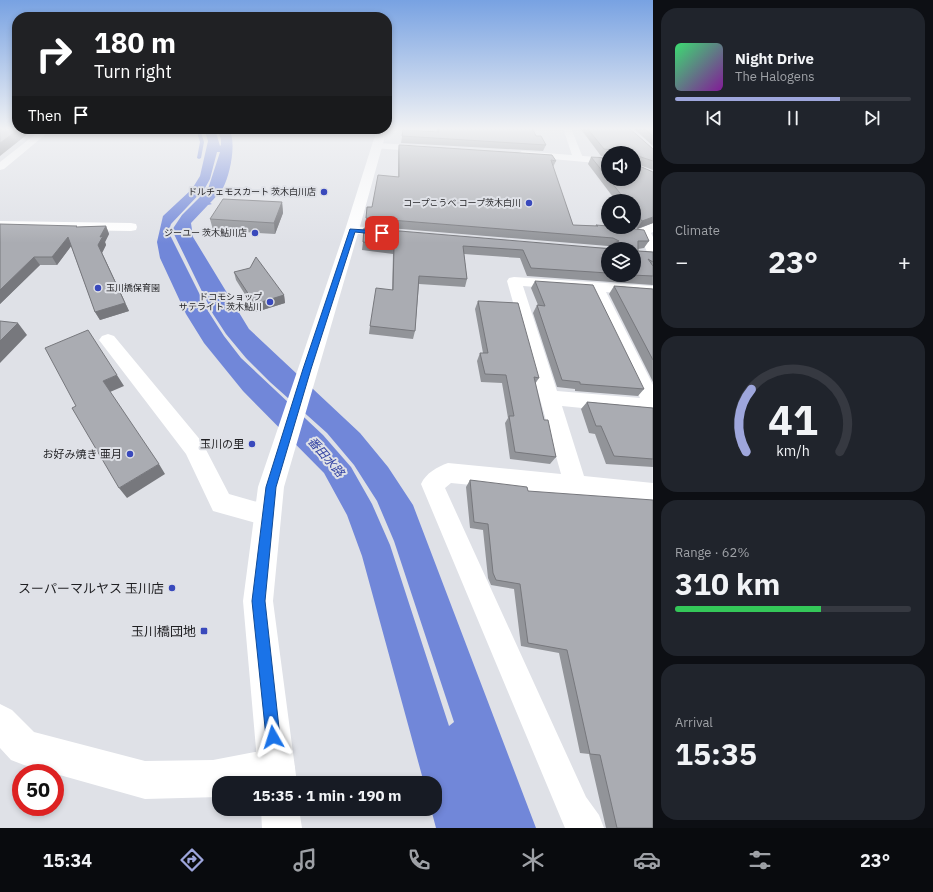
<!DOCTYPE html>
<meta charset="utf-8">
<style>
body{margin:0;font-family:"IBM Plex Sans","Noto Sans JP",sans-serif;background:#20242c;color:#f1f3f6;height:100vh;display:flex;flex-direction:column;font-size:15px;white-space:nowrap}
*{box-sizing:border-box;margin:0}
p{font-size:13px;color:#9ea1a6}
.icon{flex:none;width:22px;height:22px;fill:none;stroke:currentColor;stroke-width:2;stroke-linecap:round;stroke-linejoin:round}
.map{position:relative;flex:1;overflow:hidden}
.drawer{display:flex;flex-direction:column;gap:8px;padding:8px;background:#0d0f14;width:280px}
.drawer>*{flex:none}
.top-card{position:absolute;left:12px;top:12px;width:380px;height:122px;border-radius:16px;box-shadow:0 2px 6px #0003;background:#202124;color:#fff;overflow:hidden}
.controls{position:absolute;left:601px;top:146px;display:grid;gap:8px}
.controls a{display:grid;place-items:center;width:40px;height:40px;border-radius:50%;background:#171b24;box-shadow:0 2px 6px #0003;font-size:20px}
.speed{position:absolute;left:12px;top:764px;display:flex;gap:8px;font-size:20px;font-weight:700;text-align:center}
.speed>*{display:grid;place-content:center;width:52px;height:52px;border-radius:50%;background:#171b24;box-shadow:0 2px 6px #0003;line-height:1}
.speed .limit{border:6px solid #d22;background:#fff;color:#111}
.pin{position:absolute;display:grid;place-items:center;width:34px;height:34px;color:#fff;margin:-17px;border-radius:8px;box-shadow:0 2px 6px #0006}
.me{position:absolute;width:44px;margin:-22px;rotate:354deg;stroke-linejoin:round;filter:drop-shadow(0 0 3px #0008)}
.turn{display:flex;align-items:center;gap:14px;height:84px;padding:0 16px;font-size:18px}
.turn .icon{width:52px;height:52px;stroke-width:2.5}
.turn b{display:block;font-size:28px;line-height:34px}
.then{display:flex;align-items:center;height:38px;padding:0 16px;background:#0003;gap:8px;font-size:15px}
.big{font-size:30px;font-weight:800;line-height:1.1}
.drawer .card{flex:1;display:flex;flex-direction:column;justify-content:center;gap:6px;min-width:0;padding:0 14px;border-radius:16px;background:#20242c}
.drawer .dial{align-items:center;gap:0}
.dial svg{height:104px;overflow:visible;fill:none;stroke:#363941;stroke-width:7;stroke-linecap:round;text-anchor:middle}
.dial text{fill:#f1f3f6;stroke:none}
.song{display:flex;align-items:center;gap:12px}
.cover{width:48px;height:48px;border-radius:6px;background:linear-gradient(135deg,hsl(140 70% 55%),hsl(290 70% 35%))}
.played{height:4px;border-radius:2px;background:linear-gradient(90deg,#9ea6dc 70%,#363941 70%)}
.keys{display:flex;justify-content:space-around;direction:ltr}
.heat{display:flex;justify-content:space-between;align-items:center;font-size:22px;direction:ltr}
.charge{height:6px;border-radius:3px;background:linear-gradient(90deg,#34c759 62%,#363941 0)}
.trip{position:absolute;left:212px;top:776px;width:230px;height:40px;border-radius:16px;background:#171b24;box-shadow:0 2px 6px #0003;font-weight:800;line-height:40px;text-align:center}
.dock{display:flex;height:64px;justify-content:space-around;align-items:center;background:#090b0e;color:#9ea1a6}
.dock .icon{width:28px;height:28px}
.dock .on{color:#9ea6dc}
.dock b{font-size:18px;color:#f1f3f6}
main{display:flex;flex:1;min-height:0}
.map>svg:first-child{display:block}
.water{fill:#7187d9;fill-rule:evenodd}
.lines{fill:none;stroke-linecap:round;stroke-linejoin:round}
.stream{fill:#7187d9;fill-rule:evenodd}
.minor{fill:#fff;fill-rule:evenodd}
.tertiary{fill:#fff;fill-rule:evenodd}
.secondary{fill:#fff;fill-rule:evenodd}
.wall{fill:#929499;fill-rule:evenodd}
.shaded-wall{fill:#77787d}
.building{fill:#aaacb2;stroke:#77787d}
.route{fill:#1a73e8;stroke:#114b97}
.poi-dot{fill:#3949bc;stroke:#dfe1e7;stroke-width:1.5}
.labels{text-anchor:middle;stroke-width:4;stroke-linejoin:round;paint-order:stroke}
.far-poi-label{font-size:9px;fill:#1f1f22;stroke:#dfe1e7;text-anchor:end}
.poi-label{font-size:11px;fill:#1f1f22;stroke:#dfe1e7;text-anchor:end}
.water-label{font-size:12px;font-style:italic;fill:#3343a3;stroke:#dfe1e7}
.near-poi-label{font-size:13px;fill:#1f1f22;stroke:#dfe1e7;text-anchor:end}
</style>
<main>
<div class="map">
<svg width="653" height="828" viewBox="0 0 653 828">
<rect width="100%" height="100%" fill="#dfe1e7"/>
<path class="water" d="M204,129H215L220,146L221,145V139L217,129H229C237,142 230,175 223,188C219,193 215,198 210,203L212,204L208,205L191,223L193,237L249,329L360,433L388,467L413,505L536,828H436L431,809H435V783H424L362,556L347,515L324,473L243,391L204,343L186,314L160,258L157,242L163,216L192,189L200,176L208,141ZM217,152H220L208,189L182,215L172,230L213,314L226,334L246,358L270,382L327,433L354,465L377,501L394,541L454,722L449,726L390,545L372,504L351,467L323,435L241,358L224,336L208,311L171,237L169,230L171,224L205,188L210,179Z"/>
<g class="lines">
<path class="stream" d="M196,129H200L204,142L201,158L199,159L197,158L200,142Z"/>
<path class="minor" d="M563,128H571L583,158L582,160L578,161L573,158Z
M42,129H52L4,169L0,170V162Z
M0,221L131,223L136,224L137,227L136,230L131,231L0,229Z
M653,223V232L651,233L653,237V255L648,254L638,232L639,229Z
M352,226L391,229L396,230L397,233L396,236L391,237L347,233L346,230L347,227Z
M514,277L653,286V296L606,292L653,385V415L562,406L584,476L653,483V503L451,483L445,488L586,797L599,815L604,828H565L562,821L421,484C426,473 437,467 448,463L561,474L507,281L509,278ZM523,286L590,291L640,398L557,391Z
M108,334L114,336L202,442L229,494L275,507L279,515L275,523L267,526L213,511L186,454L99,340L102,336Z"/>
<path class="tertiary" d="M377,143L428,146L433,149L428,152L373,148L372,146L373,144Z
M522,151L608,158V164L518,156L517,154Z
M0,704L12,710L34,732L145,761L213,760L276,748L289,754L295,767L289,780L282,783H219V797L145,799L24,765L11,760L0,748Z"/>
<path class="secondary" d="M377,129H387L359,230L284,487L273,601L297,783H259L243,601L258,487L345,230Z
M261,809H299L302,828H262Z"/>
</g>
<path class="wall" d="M437,128H532L536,136L546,145L543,151L401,143L403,130L437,132Z
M580,128H629L653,149V170L637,164V165L653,172V223L637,229L634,224V201H616L588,164L591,157L608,158V179H634V153H608V157L601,156Z
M633,128H653V146Z
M331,129H351V132L331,131Z
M399,145L556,161L553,167L573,225L595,226L596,225L649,241L644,248L638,249V251L653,252V285L527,276L520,258L464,254L467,279L465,287L419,284L415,331L413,339L369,334L370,326L392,290L393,254L362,250L363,242L611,248V247L608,246L365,226L366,218L372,207L398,177V152ZM608,249L634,275H608Z
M282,202L283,213L275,234L213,230L210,219Z
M0,224L78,227L106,226L109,234L105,242L106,245L102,253L129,311L100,320L95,312L71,246L57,265H40L0,304Z
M234,272L284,295L285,303L256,312L236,280Z
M535,281L644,389L638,396L575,391V389L557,387L533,313L537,305H538L531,288Z
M614,286L653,289V382L609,294Z
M478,301L539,378L535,384L544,420L556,457L550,464L510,459L505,423L508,418L502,383L481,382L477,361L480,353H483L475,309Z
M587,402L653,408V467L606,464L595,434L589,433L581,409Z
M470,480L528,491L653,828H606L589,754L580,753L559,653L521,646L514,589L491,585L488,578L483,530L470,528L466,487Z"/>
<path class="shaded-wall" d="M19,129H34L0,156V143Z
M282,202L283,213L275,234L274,223Z
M653,217V223L637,229L642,221Z
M106,226L109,234L105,242L106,245L102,253L129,311L100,320L95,312L98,245L100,237Z
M68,237L72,245L57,265L52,257Z
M34,257L40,265L0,304V290Z
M284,295L285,303L256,312L255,304Z
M18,323L27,335L0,363V341Z
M117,375L124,386L110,392L103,381Z
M159,464L165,474L127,498L119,488Z"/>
<path class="building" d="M0,128H17V129H19L0,143Z
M438,128H532L536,136H541L546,145L402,136L403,130L439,132Z
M587,128H629L653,149V161L638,156L636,157L637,165L653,172V217L642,221L634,211V201H626L609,179H634V153H613V150L604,149Z
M643,128H653V136Z
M399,145H401L552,155L556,161L551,160L573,225L598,226L596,225L608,226V227H618L644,230L649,241H638V251L653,252V262L648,259L653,266V276L632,275H634V249H608V273L531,268L523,250L463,246L467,279L419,276L415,331L370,326L376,288L393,290L394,246L363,242L364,228L613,249L614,243L619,241L613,238L366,218L367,207H372L378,175L399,177Z
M591,157L608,158V178Z
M223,199L282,202L274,223L210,219Z
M0,224L77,226L76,227L106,226L100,237L103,236L98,245L125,303L95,312L68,237L52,257H34L0,290Z
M256,257L284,295L255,304L234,272L250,268Z
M535,281L593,285L644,389L580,384V382L562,380L537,305L545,306Z
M614,286L653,289V360Z
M478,301L518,303L539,378L534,377L544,420H548L556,457L515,452L509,416H514L506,375L485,374L480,353H488Z
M0,321L18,323L0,341Z
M88,330L117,375L103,381L159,464L119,488L72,408L76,406L45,348Z
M587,402L653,408V459L614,456L601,426H596Z
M470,480L527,487L528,491L653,500V828H617L600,755L590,754L567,650L528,643L520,584L496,580L493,573L488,524L474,522Z"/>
<linearGradient id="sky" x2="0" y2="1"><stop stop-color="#78a2e2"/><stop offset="0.53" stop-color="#f1f2f4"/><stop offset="1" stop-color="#f1f2f4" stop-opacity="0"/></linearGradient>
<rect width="653" height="243" fill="url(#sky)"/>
<path class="route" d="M350,229L382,231L385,233L382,235L355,232L311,369L276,487L265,601L280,737L278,742L273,745L268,742L266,737L252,601L266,487L303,369Z"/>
<g class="poi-dot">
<circle cx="324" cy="192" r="4"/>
<circle cx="529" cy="203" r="4"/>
<circle cx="255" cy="233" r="4"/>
<circle cx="98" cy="288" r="4"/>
<circle cx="270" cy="302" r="4"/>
<circle cx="252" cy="444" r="4"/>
<circle cx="130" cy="454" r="4"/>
<circle cx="172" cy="588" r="4"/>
<rect x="200" y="627" width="8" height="8" rx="2"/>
</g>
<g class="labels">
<g class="far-poi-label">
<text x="316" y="195">ドルチェモスカート 茨木白川店</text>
<text x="521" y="206">コープこうべ コープ茨木白川</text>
<text x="247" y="236">ジーユー 茨木鮎川店</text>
<text x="106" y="291" text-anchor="start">玉川橋保育園</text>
<text x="262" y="300">ドコモショップ<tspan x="262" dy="10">サテライト 茨木鮎川</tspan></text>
</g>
<g class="poi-label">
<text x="244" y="448">玉川の里</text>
<text x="122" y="458">お好み焼き 亜月</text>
</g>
<g class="water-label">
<text transform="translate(326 457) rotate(49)" y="4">番田水路</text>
</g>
<g class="near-poi-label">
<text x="164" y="593">スーパーマルヤス 玉川店</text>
<text x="196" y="636">玉川橋団地</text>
</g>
</g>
</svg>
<div class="controls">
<a><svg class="icon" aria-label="sound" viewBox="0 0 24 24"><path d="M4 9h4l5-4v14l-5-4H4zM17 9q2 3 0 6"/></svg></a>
<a><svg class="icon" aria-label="search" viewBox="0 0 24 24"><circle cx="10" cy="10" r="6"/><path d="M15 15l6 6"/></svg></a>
<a><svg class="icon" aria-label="layers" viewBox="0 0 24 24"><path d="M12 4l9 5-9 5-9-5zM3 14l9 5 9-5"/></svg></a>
</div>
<div class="speed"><div class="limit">50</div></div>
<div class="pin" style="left:382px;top:233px;background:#d93025"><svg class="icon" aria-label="arrive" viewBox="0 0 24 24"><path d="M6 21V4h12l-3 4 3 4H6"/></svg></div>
<svg class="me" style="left:273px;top:737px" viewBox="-20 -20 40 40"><path d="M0-17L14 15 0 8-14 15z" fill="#1a73e8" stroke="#fff" stroke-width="4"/></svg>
<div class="trip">15:35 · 1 min · 190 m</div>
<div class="top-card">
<div class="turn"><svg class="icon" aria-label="right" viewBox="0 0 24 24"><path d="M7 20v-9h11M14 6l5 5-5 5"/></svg><div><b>180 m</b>Turn right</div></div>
<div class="then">Then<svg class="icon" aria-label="arrive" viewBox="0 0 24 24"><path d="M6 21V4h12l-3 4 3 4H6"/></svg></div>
</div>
</div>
<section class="drawer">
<div class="card">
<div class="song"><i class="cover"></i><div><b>Night Drive</b><p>The Halogens</p></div></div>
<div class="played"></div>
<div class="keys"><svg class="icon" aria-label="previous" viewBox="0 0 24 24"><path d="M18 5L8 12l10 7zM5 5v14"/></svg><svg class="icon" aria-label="pause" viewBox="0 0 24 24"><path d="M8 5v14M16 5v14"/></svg><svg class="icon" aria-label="next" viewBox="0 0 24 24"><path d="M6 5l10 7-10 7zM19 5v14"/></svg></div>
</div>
<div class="card"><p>Climate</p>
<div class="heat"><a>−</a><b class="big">23°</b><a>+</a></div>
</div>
<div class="card dial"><svg viewBox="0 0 100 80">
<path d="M14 69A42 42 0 1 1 86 69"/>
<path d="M14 69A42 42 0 0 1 18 21" stroke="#9ea6dc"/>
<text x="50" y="56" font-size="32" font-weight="700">41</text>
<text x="50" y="72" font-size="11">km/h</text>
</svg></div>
<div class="card"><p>Range · 62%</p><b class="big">310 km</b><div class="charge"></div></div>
<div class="card"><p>Arrival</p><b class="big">15:35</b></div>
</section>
</main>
<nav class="dock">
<b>15:34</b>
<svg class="icon on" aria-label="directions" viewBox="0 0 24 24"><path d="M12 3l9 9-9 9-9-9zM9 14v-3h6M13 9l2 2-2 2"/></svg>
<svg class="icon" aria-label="music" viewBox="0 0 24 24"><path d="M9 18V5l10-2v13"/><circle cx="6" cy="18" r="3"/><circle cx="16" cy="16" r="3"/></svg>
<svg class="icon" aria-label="phone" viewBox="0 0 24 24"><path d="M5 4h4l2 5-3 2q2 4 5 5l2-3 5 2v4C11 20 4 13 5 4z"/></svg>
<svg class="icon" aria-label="climate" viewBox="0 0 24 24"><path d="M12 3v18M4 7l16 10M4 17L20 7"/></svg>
<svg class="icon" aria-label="car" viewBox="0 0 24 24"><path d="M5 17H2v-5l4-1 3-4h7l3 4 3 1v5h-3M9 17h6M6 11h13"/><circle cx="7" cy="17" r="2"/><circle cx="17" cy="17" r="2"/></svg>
<svg class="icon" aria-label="filters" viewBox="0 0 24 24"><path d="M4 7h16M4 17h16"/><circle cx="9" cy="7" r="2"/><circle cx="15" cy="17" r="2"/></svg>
<b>23°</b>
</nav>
